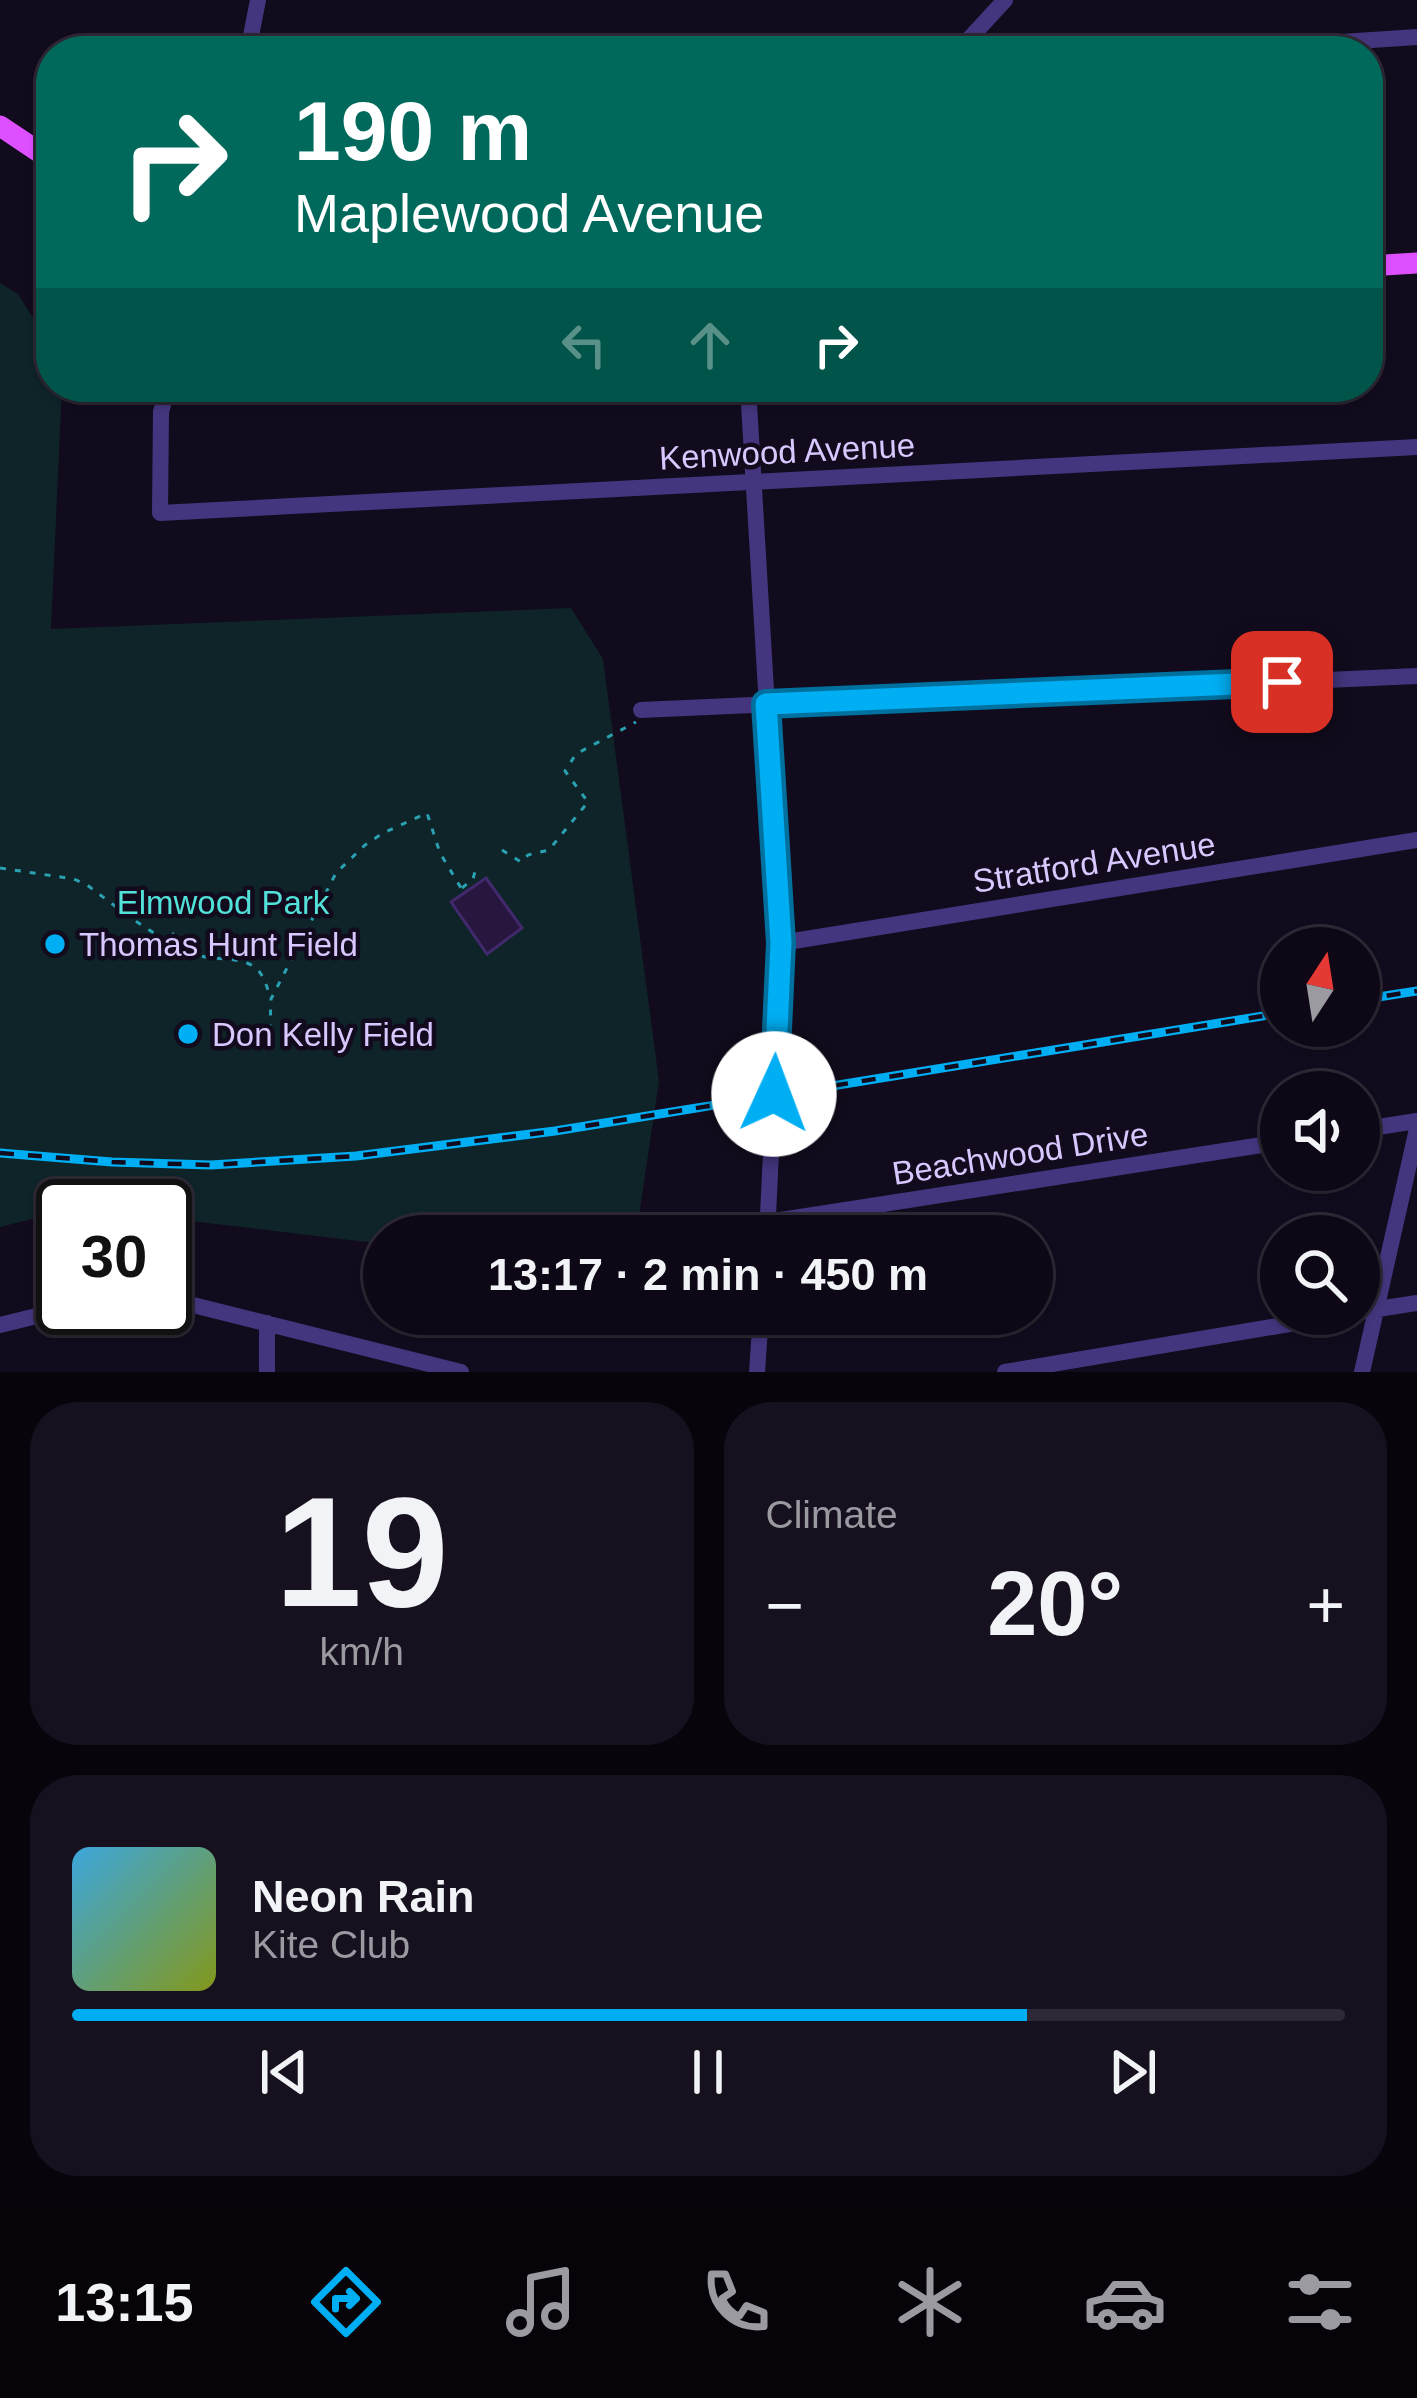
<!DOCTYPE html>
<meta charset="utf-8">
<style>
body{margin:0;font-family:Helvetica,sans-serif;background:#17111f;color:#f1f3f6;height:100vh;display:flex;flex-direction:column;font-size:45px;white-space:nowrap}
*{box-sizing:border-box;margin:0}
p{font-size:39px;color:#9b9aa1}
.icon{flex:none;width:66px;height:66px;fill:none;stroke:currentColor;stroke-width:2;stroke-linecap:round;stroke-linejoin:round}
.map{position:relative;height:1372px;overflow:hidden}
.drawer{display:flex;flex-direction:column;gap:30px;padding:30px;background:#08040c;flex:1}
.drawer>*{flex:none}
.banner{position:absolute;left:36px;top:36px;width:1347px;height:366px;border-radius:48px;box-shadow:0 3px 9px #0004,0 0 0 3px #2e2935;background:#00695c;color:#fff;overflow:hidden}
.needle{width:78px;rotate:12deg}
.tools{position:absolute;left:1260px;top:927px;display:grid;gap:24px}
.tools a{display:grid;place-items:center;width:120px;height:120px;border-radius:50%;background:#0e0816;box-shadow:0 3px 9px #0004,0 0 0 3px #2e2935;font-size:60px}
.speed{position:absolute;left:36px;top:1179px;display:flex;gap:24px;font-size:60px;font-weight:700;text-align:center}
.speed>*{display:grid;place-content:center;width:156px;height:156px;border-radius:50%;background:#0e0816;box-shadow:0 3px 9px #0004,0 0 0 3px #2e2935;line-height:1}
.speed .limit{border:6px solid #111;border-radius:18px;background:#fff;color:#111}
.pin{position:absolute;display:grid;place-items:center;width:102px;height:102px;color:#fff;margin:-51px;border-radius:24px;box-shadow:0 6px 18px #0006}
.me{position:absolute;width:132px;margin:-66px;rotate:2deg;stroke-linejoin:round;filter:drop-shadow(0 0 9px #0008)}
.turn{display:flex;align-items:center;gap:42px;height:252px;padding:0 60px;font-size:54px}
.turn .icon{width:156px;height:156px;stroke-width:2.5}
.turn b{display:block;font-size:84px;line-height:102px}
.lanes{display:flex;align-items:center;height:114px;padding:0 60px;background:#0003;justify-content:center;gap:60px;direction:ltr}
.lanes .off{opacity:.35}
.big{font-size:90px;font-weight:700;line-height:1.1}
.drawer .tile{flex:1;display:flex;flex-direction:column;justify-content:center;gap:18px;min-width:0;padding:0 42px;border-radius:48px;background:#17111f}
.drawer .dial{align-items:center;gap:0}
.dial b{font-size:156px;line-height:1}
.song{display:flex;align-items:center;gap:36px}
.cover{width:144px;height:144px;border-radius:18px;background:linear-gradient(135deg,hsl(200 70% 55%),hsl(70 70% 35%))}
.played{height:12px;border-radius:6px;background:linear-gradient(90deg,#00aef3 75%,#2e2935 75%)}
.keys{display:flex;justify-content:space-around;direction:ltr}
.heat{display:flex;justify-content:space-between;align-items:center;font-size:66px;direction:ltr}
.drawer .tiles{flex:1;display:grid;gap:30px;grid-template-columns:1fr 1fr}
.tile:last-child{grid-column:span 2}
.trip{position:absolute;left:363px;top:1215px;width:690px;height:120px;border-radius:60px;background:#0e0816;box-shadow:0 3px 9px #0004,0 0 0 3px #2e2935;font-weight:700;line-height:120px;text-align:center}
.tab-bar{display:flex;height:192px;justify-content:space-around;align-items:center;background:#060309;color:#9b9aa1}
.tab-bar .icon{width:84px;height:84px}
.tab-bar .selected{color:#00aef3}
.tab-bar b{font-size:54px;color:#f1f3f6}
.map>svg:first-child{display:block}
.green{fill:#0e2428}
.building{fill:#27173f;stroke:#42286c;stroke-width:3}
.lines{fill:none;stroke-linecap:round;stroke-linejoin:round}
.path{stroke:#2aa0b1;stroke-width:3;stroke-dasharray:6 9;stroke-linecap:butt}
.minor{stroke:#45357e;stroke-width:16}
.major{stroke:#de4fff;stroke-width:21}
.rail-casing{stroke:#00aef3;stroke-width:9}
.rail{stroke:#120b1e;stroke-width:4.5;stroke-dasharray:14;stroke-linecap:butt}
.route-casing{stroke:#00719e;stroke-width:30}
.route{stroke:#00aef3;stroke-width:21}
.poi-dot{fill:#00aef3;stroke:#120b1e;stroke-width:4.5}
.labels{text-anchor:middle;stroke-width:9;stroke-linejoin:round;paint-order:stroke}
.street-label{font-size:33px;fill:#d9c8ff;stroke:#120b1e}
.park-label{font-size:33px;fill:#52e1d8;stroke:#120b1e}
.poi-label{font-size:33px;fill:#d9c8ff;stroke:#120b1e;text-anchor:start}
</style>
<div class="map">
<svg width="1417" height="1372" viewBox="0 0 1417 1372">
<rect width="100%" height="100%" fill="#120b1e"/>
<path class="green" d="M0,283L18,294L51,346V387H62L51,629L571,608L603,659L659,1081L636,1236H384V1244L165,1218V1206H63V1211L0,1227Z"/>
<path class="building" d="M486,878L522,928L487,954L451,902Z"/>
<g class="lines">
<path class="path" d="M502,850L521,862L528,855L549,850L588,802L565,771L576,754L636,722
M0,868L74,879L87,885C122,911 157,940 198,955C215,961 237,956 253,966C264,973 266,986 271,998
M462,888L473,879L476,868
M172,933L181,943L180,946
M287,1032L270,1028L271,999L336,873L365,845L383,833L427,813L440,853L464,893"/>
<path class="minor" d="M250,39L301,51
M248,51L258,0
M958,51L1005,0
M1208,51L1417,37
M168,387L161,412L160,513L1417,447
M748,387L781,943L767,1236
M641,710L1417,676
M781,943L1417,840
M1359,1130L1417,1121
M768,1222L1281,1142
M165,1298L461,1372
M1359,1312L1417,1303
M0,1325L69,1308
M267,1372V1323
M757,1372L761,1314
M1005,1372L1349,1314
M1362,1372L1417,1129"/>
<path class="major" d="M0,126L51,160
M1368,266L1417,263"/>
<defs>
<path id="rail" d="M1359,1000L1417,991
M0,1153L112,1162L211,1165L356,1156L555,1131L1281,1013"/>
</defs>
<use href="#rail" class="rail-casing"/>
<use href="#rail" class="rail"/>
</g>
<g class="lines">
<defs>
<path id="route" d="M774,1094L781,943L766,704L1282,682"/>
</defs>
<use href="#route" class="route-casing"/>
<use href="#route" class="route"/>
</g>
<g class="poi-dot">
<circle cx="55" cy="944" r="12"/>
<circle cx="188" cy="1034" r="12"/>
</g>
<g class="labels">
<g class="street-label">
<text transform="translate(787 451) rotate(-3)" y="12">Kenwood Avenue</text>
<text transform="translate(1094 862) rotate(-9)" y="12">Stratford Avenue</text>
<text transform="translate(1020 1153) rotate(-9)" y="12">Beachwood Drive</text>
</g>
<g class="park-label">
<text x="223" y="914">Elmwood Park</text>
</g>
<g class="poi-label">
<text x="79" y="956">Thomas Hunt Field</text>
<text x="212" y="1046">Don Kelly Field</text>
</g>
</g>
</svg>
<div class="tools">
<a><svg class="needle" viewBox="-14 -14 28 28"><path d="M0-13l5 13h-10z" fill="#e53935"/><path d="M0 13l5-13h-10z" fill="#9b9aa1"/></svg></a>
<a><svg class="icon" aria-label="sound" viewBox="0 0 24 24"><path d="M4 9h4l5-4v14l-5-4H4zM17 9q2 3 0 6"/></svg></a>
<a><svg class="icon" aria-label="search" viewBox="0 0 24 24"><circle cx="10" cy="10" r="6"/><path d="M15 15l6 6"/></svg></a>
</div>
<div class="speed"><div class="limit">30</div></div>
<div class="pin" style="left:1282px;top:682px;background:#d93025"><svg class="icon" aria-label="arrive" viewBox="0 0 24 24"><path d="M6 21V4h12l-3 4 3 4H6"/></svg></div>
<svg class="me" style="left:774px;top:1094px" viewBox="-20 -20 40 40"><circle r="19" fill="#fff"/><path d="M0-13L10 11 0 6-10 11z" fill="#00aef3"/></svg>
<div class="trip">13:17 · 2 min · 450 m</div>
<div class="banner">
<div class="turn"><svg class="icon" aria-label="right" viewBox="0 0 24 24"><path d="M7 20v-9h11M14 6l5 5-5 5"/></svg><div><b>190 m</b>Maplewood Avenue</div></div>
<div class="lanes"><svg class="icon off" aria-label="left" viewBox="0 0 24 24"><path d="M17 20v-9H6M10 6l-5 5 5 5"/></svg><svg class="icon off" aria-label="ahead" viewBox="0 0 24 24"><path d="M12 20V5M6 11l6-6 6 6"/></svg><svg class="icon" aria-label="right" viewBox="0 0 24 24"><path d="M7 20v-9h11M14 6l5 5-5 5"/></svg></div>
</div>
</div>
<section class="drawer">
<div class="tiles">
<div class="tile dial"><b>19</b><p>km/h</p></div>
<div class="tile"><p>Climate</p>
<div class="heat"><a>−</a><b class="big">20°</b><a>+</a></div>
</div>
<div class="tile">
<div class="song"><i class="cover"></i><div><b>Neon Rain</b><p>Kite Club</p></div></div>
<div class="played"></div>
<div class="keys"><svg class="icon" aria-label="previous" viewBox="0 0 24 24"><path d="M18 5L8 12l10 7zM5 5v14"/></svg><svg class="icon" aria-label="pause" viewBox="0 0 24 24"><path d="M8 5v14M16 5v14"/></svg><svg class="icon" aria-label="next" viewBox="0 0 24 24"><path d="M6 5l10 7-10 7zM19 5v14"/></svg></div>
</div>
</div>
</section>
<nav class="tab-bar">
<b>13:15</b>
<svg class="icon selected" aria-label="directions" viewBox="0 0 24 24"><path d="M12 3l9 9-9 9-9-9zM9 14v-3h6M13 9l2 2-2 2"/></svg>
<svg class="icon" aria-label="music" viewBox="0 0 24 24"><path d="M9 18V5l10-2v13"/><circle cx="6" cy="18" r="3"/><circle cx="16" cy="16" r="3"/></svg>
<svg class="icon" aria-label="phone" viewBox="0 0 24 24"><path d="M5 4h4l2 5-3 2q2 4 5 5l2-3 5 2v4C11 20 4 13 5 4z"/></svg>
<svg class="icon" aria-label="climate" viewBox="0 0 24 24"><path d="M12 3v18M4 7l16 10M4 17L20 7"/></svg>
<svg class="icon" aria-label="car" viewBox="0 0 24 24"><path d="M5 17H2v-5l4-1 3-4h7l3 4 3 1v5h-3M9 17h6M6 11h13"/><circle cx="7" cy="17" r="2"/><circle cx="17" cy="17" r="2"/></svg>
<svg class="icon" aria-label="filters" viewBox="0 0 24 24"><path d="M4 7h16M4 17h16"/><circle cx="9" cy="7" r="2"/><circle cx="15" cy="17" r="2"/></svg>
</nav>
